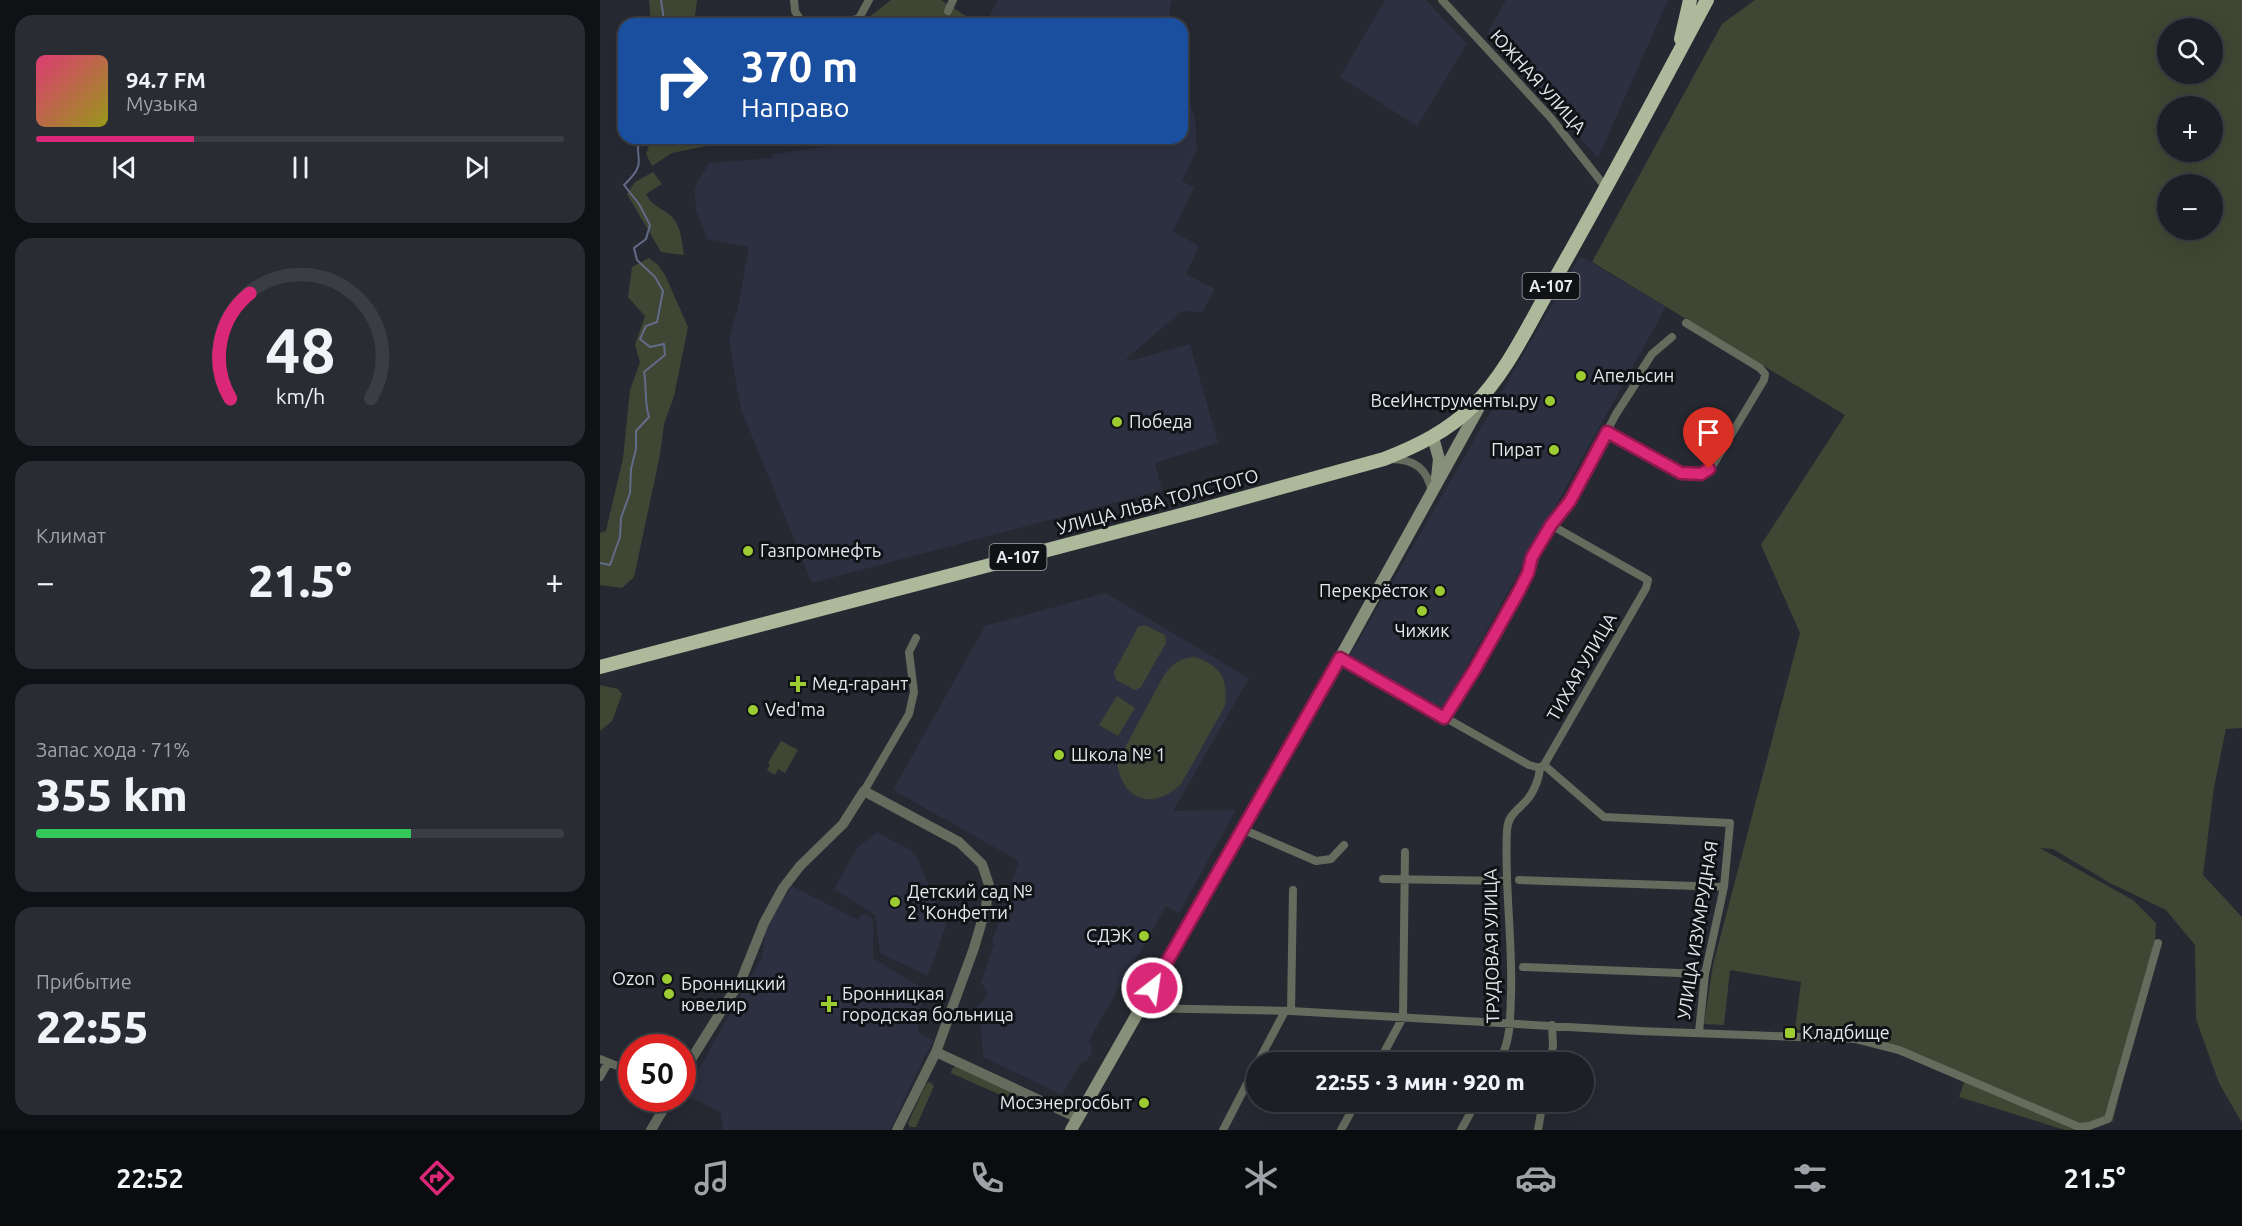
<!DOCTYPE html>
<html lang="ru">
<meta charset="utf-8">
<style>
body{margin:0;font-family:Ubuntu,sans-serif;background:#292c32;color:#f1f3f6;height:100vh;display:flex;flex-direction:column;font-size:22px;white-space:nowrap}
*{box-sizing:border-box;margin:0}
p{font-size:20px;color:#a0a2a7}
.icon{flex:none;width:33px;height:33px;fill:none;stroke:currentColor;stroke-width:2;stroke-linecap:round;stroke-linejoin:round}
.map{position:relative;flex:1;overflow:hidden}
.side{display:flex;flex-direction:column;gap:15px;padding:15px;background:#0f1115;width:600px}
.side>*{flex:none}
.hud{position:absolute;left:18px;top:18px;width:570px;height:126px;border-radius:18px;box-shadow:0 6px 24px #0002,0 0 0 2px #3a3d43;background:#1a4fa0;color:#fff;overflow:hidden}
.controls{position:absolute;left:1557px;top:18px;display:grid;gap:12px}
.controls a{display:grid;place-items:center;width:66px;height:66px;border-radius:50%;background:#1c1f26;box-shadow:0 6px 24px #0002,0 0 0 2px #3a3d43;font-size:30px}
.speed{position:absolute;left:18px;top:1034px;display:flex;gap:12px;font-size:30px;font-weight:700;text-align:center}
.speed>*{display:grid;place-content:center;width:78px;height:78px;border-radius:50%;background:#1c1f26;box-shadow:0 6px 24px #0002,0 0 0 2px #3a3d43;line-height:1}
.speed .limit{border:9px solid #d22;background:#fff;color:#111}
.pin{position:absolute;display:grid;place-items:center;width:51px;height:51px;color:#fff;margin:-62px -26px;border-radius:50% 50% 50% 0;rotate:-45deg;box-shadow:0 0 6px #0007}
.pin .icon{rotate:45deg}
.me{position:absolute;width:66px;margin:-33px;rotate:30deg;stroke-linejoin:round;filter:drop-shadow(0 0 4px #0008)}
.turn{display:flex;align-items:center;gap:21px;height:126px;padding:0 24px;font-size:27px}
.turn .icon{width:78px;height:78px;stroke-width:2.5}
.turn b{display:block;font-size:42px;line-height:51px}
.big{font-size:45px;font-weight:800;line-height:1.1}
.side .card{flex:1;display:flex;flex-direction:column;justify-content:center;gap:9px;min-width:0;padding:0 21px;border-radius:18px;background:#292c32}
.side .dial{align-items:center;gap:0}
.dial svg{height:156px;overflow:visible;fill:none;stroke:#3a3d43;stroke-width:7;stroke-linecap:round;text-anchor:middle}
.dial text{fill:#f1f3f6;stroke:none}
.song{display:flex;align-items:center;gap:18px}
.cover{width:72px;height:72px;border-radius:9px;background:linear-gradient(135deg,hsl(340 70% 55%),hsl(60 70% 35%))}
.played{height:6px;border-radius:3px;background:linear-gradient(90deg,#db2777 30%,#3a3d43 30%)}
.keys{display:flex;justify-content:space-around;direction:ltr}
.heat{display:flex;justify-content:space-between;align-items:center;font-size:33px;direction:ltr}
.charge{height:9px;border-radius:4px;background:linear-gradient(90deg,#34c759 71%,#3a3d43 0)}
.trip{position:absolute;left:646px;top:1052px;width:348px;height:60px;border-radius:30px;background:#1c1f26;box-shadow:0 6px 24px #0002,0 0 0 2px #3a3d43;font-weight:800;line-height:60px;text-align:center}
.tab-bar{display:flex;height:96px;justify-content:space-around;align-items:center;background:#0b0c0f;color:#a0a2a7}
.tab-bar .icon{width:42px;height:42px}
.tab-bar .selected{color:#db2777}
.tab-bar b{font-size:27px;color:#f1f3f6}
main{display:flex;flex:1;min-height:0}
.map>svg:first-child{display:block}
.built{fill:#2c3040}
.green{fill:#3f4734;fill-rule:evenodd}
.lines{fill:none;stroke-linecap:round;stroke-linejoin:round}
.stream{stroke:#636b89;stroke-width:2}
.minor{stroke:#656b5d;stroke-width:8}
.tertiary{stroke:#656b5d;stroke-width:10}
.secondary{stroke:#87907a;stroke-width:12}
.trunk{stroke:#acb99b;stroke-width:14}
.route-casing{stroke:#8e194d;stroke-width:15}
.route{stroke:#db2777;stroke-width:10}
.poi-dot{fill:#9ccb32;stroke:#101216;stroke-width:2}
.labels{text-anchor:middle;stroke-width:6;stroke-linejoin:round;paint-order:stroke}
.shield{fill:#101216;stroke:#a5a7ac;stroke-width:1.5}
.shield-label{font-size:16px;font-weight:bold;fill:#e5e7ed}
.street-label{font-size:18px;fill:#e5e7ed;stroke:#101216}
.poi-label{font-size:18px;fill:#e5e7ed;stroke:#101216;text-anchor:start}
</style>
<main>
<section class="side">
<div class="card">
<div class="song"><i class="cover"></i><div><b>94.7 FM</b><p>Музыка</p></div></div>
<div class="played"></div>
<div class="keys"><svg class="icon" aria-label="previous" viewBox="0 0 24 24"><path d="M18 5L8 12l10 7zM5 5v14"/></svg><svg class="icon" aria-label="pause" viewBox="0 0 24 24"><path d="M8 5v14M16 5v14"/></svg><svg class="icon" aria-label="next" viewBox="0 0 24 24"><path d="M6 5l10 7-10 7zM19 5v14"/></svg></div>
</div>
<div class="card dial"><svg viewBox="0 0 100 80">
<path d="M14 69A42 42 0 1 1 86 69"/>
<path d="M14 69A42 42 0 0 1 24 15" stroke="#db2777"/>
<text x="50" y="56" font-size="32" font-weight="700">48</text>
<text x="50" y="72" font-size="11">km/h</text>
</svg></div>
<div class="card"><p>Климат</p>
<div class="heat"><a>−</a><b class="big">21.5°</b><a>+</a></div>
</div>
<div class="card"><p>Запас хода · 71%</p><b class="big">355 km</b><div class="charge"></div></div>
<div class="card"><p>Прибытие</p><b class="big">22:55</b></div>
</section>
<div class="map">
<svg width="1642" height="1130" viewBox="0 0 1642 1130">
<rect width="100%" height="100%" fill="#262932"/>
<path class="built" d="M398,0H571L569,17L559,24H393L390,14Z
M785,0H826L867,44L817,126L740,77Z
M906,0H1068L998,158L887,33Z
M582,79L595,118L597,150L582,181L594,187L573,231L599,246L586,274L615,289L603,312L582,311L526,359L530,361L590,344L618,443L555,463L562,490L212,583L142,412L137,389L129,339L138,307L149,247L107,239L96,209L94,188L109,163L172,158V154L232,146L262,138H582Z
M980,256L1066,307L843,709L749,657Z
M505,593L649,678L573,811L636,810L579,913L566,906L488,1042L493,1046L491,1048L493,1051L487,1060L480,1064L462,1095L383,1057L380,1011L376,1006L384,1001L388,992L381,983L394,944L392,942L419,861L293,790L385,626Z
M277,832L315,853L346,925L328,976L280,953L275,915L234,889L257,848Z
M192,886L258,920L262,913L273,919V958L329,992L318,1010V1032L334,1041L324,1057L290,1130H123L121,1113L85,1094L162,957L165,933L177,907Z"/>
<path class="green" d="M49,0H97L94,24H51Z
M291,0H341L366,16L372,24H260Z
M1155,0H1642V728L1626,729L1614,787L1603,875L1642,917V1123L1619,1083L1596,1019L1595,945L1566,910L1510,883L1453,849L1440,848L1533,900L1556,923L1555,942L1513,1121L1489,1130H1465L1359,1097L1366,1077L1253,1035L1195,1030L1201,982L1130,970L1124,1025L1104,1024L1113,965L1200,633L1161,545L1245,415L992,262L1122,24ZM1568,28H1612V74H1568ZM1568,106H1612V152H1568ZM1568,184H1612V230H1568Z
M52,138H145L72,153L52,166L46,154Z
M53,172L62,184L46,194C52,207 63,208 72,217C81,226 82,242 84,255L61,252L27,194L35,182Z
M49,258L58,265L65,275L88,327L74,396L64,424L60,455L34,577L22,588L0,585V533L6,531L23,458L30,390L40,362L35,345L45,316L28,297L32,267Z
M545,625L565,635L566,643L541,687L535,690L516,680L514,672L538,627Z
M595,657C622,666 628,679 625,706L581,784C553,811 522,801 517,762L564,675C573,663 580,658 595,657Z
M0,685L18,689L22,694L12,721L0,731Z
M517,696L535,708L518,736L499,725Z
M181,741L198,750L185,773L178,769L175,775L167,770L170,765L168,763Z
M356,1066L440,1105L441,1108L434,1110L351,1073L352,1069Z
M330,1082L334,1086L316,1127H310L308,1123L326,1084Z"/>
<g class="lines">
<path class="stream" d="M61,0L64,20L67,24
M0,563L10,565L20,537L21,518L30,493L31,469L36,449V431L49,417C44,402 47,387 44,372L65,355L64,344L50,347L40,339L46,326L57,322L63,291L55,277L37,260L34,248L46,239L50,225L39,204L24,185C51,160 31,158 41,138"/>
<path class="minor" d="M194,0L195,11L203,24
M842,0L951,118L1007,189
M348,11L353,0
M242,24L259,18L269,0
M1007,432L1081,473L1100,474L1113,465L1164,380L1165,374L1160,368L1086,323
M790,459C815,459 828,469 832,493
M740,658L929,765L940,768
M844,718L875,669L919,591L928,573L932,557L951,525L970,501L1016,414L1036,383L1041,371L1052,354L1072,337
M944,765L1004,817L1130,823L1124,887L1105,974L1099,1032
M940,767L944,765L1046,588L1048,580L951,525
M264,791L309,714L314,692L309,652L316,638
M642,829L716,861L731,859L744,845
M783,879L907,881
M919,880L1124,887
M923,967L1105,974
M540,1008L691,1011L1039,1031L1256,1039L1299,1050L1479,1127L1489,1126L1508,1119L1558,943
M691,1011L693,890
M0,1059L32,1072
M658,1062L685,1011
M779,1062L803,1017L805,852
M899,1062C911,1041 910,1019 911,995C913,940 904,885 907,830C908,817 914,813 923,804C933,795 939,780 940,768
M950,1062L953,1046L952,1025
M0,1077L8,1063
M623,1130L657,1064
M741,1130L757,1101
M861,1130L877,1101
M938,1130L943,1101"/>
<path class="tertiary" d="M336,1052L478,1118
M82,1074L142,978L164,923L183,888L200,866L243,824L264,791L359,842L382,864L389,885L386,907L374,948L336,1052L297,1130
M51,1130L70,1098"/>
<path class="secondary" d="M833,437L839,459L837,478
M471,1130L740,658L883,400"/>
<path class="trunk" d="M1081,39L1090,0
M0,667L600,510L784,459C817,446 848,431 873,406C906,374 929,324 952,284C1006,190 1056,95 1107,0"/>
</g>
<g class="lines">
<defs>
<path id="route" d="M552,988L740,658L844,718L875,669L919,591L928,573L932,557L951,525L970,501L1007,432L1081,473L1101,474L1109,469"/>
</defs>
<use href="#route" class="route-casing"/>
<use href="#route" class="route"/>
</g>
<g class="poi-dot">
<circle cx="981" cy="376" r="6"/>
<circle cx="950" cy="401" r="6"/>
<circle cx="517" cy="422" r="6"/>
<circle cx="954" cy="450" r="6"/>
<circle cx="148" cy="551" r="6"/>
<circle cx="840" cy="591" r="6"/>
<circle cx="822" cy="611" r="6"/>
<path d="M195 675h6v6h6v6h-6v6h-6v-6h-6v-6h6z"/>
<circle cx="153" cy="710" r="6"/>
<circle cx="459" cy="755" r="6"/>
<circle cx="295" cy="902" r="6"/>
<circle cx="544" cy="936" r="6"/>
<circle cx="67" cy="979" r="6"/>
<circle cx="69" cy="994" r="6"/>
<path d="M226 995h6v6h6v6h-6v6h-6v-6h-6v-6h6z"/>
<rect x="1184" y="1027" width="12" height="12" rx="3"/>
<circle cx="544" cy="1103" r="6"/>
</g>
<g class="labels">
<g class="shield">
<rect x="922.5" y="273" width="57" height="26" rx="4.5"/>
<rect x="389.5" y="544" width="57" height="26" rx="4.5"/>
</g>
<g class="shield-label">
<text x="951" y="292">А-107</text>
<text x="418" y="563">А-107</text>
</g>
<g class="street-label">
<text transform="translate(938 82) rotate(48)" y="6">ЮЖНАЯ УЛИЦА</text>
<text transform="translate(558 502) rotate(-15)" y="6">УЛИЦА ЛЬВА ТОЛСТОГО</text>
<text transform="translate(982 667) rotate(-60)" y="6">ТИХАЯ УЛИЦА</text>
<text transform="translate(1098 930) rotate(-81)" y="6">УЛИЦА ИЗУМРУДНАЯ</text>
<text transform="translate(892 946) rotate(-91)" y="6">ТРУДОВАЯ УЛИЦА</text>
</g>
<g class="poi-label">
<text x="993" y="382">Апельсин</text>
<text x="938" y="407" text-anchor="end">ВсеИнструменты.ру</text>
<text x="529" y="428">Победа</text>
<text x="942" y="456" text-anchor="end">Пират</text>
<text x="160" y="557">Газпромнефть</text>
<text x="828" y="597" text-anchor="end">Перекрёсток</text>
<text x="822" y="637" text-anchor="middle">Чижик</text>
<text x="212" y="690">Мед-гарант</text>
<text x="165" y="716">Ved'ma</text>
<text x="471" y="761">Школа № 1</text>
<text x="307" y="898">Детский сад №<tspan x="307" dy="21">2 'Конфетти'</tspan></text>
<text x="532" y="942" text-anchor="end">СДЭК</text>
<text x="55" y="985" text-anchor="end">Ozon</text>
<text x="81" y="990">Бронницкий<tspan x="81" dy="21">ювелир</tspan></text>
<text x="242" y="1000">Бронницкая<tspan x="242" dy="21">городская больница</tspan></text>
<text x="1202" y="1039">Кладбище</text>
<text x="532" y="1109" text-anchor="end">Мосэнергосбыт</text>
</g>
</g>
</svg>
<div class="controls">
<a><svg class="icon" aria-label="search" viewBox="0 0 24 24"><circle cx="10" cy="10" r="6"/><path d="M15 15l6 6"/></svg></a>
<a>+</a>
<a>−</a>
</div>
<div class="speed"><div class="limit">50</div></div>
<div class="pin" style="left:1109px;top:469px;background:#d93025"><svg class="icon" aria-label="arrive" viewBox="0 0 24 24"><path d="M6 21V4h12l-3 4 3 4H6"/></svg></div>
<svg class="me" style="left:552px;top:988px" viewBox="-20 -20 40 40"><circle r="17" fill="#db2777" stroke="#fff" stroke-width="3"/><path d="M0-11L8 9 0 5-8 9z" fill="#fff"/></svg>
<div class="trip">22:55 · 3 мин · 920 m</div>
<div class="hud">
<div class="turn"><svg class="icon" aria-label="right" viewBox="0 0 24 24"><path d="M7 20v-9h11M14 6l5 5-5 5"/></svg><div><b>370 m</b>Направо</div></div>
</div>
</div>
</main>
<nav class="tab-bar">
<b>22:52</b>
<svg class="icon selected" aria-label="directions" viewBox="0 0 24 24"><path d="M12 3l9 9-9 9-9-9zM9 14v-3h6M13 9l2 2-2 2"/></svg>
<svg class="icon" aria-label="music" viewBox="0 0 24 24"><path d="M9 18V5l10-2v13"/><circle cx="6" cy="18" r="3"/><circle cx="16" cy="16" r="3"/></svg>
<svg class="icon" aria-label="phone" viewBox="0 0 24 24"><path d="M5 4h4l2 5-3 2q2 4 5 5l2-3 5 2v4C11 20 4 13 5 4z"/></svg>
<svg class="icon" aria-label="climate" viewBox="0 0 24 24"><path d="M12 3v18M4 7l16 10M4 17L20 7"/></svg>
<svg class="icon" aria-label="car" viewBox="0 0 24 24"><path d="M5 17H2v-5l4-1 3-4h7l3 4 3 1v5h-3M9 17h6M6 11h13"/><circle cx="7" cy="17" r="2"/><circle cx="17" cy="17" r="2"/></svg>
<svg class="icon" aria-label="filters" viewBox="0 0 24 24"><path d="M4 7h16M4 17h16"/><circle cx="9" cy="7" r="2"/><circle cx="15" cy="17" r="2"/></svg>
<b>21.5°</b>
</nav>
